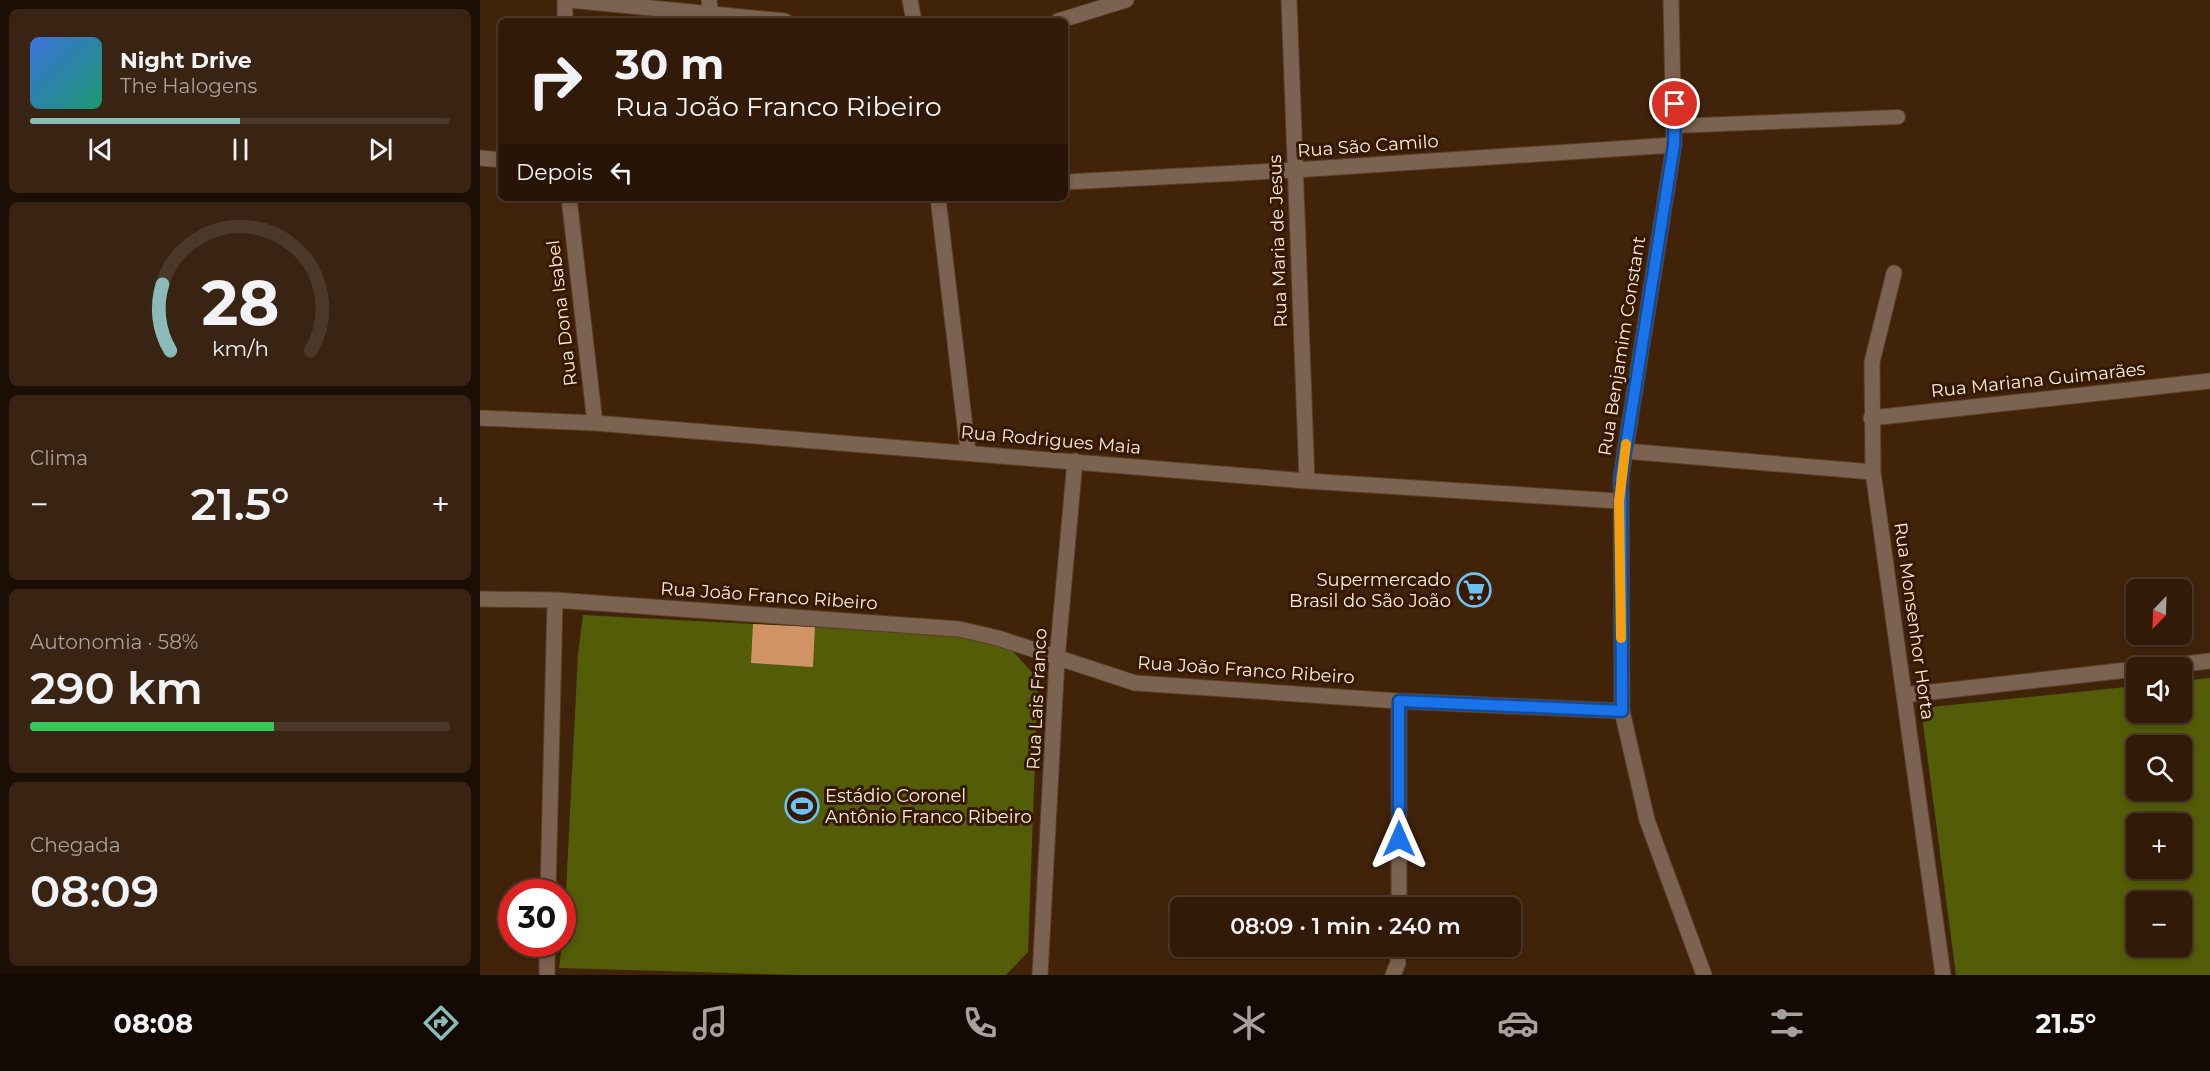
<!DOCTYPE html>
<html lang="pt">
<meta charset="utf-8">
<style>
body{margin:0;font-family:Montserrat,sans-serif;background:#392312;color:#f1f3f6;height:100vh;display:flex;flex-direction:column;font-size:22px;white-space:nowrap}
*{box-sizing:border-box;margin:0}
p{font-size:20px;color:#a8a19c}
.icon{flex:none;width:33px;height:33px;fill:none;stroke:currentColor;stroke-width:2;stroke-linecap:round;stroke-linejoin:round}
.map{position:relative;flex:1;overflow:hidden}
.side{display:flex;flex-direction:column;gap:9px;padding:9px;background:#1b0e04;width:480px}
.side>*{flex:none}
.hud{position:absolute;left:18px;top:18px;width:570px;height:183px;border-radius:9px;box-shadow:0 3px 9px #0003,0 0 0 2px #4c3829;background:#311a08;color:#f1f3f6;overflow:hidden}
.needle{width:39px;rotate:203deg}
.fabs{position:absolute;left:1646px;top:579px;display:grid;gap:12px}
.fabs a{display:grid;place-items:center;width:66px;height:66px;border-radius:9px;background:#311a08;box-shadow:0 3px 9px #0003,0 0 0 2px #4c3829;font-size:30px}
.speed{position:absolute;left:18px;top:879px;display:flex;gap:12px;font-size:30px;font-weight:700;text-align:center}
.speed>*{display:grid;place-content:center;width:78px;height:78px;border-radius:50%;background:#311a08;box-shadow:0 3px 9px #0003,0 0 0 2px #4c3829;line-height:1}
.speed .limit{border:9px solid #d22;background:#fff;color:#111}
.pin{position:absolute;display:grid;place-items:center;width:51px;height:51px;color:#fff;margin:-26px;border:3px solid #fff;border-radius:50%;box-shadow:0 2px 6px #0007}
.me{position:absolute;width:66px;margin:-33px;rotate:0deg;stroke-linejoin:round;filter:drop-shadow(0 0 4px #0008)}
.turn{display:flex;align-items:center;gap:21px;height:126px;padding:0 18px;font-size:27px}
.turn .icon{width:78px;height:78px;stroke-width:2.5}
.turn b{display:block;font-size:42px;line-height:51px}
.then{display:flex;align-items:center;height:57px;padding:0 18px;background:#0003;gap:12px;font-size:22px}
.big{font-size:45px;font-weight:600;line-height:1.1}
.side .widget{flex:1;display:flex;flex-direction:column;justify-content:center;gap:9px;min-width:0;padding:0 21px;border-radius:9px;background:#392312}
.side .dial{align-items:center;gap:0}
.dial svg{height:156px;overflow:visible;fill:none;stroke:#4c3829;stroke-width:7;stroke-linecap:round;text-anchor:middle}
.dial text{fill:#f1f3f6;stroke:none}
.song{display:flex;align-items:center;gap:18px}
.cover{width:72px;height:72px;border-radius:9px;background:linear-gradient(135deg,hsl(220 70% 55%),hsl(160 70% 35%))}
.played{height:6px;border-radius:3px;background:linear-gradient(90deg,#8bbbb9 50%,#4c3829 50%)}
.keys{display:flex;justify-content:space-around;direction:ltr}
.heat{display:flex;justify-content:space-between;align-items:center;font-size:33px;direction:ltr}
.charge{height:9px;border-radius:4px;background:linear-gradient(90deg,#34c759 58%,#4c3829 0)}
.trip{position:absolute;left:690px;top:897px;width:351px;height:60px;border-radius:9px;background:#311a08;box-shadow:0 3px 9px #0003,0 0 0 2px #4c3829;font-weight:600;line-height:60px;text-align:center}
.menu{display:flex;height:96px;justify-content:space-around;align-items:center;background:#140a03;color:#a8a19c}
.menu .icon{width:42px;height:42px}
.menu .active{color:#8bbbb9}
.menu b{font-size:27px;color:#f1f3f6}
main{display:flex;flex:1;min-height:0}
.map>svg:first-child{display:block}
.green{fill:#535c06;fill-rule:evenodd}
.building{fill:#d19264}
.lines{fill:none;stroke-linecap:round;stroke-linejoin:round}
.service-casing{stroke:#5b3f28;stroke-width:16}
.minor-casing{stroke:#5b3f28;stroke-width:17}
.tertiary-casing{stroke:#5b3f28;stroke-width:17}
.service{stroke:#7c6250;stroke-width:14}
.minor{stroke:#7c6250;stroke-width:15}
.tertiary{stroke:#7c6250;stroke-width:15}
.route-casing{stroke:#114b97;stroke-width:15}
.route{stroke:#1a73e8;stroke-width:10}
.slow{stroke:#f59e0b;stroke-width:10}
.labels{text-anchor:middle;stroke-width:6;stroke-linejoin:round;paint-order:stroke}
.street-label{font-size:18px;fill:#faede3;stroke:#371902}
.poi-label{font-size:18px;fill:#faede3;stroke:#371902;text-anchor:end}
</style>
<main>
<section class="side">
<div class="widget">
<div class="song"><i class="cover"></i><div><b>Night Drive</b><p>The Halogens</p></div></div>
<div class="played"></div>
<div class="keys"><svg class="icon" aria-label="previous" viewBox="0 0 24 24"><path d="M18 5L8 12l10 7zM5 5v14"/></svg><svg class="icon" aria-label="pause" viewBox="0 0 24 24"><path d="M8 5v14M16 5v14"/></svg><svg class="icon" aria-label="next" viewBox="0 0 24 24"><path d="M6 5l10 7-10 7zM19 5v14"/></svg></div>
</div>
<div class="widget dial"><svg viewBox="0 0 100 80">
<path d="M14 69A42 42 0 1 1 86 69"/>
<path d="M14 69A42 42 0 0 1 10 35" stroke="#8bbbb9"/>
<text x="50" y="56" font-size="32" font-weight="700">28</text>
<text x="50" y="72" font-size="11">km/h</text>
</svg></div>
<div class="widget"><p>Clima</p>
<div class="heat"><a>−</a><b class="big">21.5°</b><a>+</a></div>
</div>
<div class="widget"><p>Autonomia · 58%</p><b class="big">290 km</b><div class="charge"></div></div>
<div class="widget"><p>Chegada</p><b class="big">08:09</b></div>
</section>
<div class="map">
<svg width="1730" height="975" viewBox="0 0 1730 975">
<rect width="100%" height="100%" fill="#41230a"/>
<path class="green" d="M103,615L464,634L529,647L558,679L548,952L526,975H316L79,968L84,932L98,654Z
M1730,678V975H1476L1441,708L1656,686V712H1701V681ZM1656,746H1701V790H1656ZM1656,824H1701V868H1656ZM1656,902H1701V946H1656Z"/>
<path class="building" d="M273,624L335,627L333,667L271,663Z"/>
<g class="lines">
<defs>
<path id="service" d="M1195,126L1418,117"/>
<path id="minor" d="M85,0V21
M89,0L305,21
M229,0L231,15
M430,0L434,21
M809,0L827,481
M578,21L646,0
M0,158L21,160
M585,182L815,170L1194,145
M89,198L115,423
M458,198L488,452
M1414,273L1392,362L1393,472L1463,975
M0,418L115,423L827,481L1139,501
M1391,418L1730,381
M1145,451L1393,472
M0,599L75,600L479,629L518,638L655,683L919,701L1142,711
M1669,668L1730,661
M1425,695L1656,669
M68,892L75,600
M919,908V701
M67,975V944
M560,975L577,659L595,461
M913,975L918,963V946"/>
<path id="tertiary" d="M1191,0L1194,145L1141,477L1142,711L1167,820L1224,975"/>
</defs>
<use href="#service" class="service-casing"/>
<use href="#minor" class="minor-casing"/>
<use href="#tertiary" class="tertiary-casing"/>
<use href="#service" class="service"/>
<use href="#minor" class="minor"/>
<use href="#tertiary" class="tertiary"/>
</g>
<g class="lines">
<defs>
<path id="route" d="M919,839V701L1142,711L1141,477L1194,145L1195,104"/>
</defs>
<use href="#route" class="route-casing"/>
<use href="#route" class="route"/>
<path class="slow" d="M1141,638L1139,501L1146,444"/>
</g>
<defs>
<symbol id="supermarket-ring" viewBox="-11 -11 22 22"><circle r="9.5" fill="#371902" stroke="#6ec2f3" stroke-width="1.5"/><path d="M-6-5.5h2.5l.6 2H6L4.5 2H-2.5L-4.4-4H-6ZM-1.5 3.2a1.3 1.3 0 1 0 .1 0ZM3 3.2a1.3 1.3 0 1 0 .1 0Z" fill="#6ec2f3"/></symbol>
<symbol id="stadium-ring" viewBox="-11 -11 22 22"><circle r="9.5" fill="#371902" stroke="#6ec2f3" stroke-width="1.5"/><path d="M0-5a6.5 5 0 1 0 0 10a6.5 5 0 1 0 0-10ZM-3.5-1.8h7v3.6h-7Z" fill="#6ec2f3"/></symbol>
</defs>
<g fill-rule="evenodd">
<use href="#supermarket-ring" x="975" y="571" width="38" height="38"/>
<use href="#stadium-ring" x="303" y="787" width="38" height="38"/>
</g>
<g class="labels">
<g class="street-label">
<text transform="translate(888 146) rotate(-4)" y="6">Rua São Camilo</text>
<text transform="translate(798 241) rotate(-92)" y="6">Rua Maria de Jesus</text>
<text transform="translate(82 313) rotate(-97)" y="6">Rua Dona Isabel</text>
<text transform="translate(1142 346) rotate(-81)" y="6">Rua Benjamim Constant</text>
<text transform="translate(1558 380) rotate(-6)" y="6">Rua Mariana Guimarães</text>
<text transform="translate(571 440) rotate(5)" y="6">Rua Rodrigues Maia</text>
<text transform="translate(289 596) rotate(4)" y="6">Rua João Franco Ribeiro</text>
<text transform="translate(1434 621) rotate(82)" y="6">Rua Monsenhor Horta</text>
<text transform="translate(766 670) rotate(4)" y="6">Rua João Franco Ribeiro</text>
<text transform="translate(557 699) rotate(-87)" y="6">Rua Lais Franco</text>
</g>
<g class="poi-label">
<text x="971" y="586">Supermercado<tspan x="971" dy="21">Brasil do São João</tspan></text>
<text x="345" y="802" text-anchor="start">Estádio Coronel<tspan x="345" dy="21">Antônio Franco Ribeiro</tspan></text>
</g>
</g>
</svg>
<div class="fabs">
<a><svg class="needle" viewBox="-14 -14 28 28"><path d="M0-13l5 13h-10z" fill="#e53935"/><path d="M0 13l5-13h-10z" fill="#a8a19c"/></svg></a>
<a><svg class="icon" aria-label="sound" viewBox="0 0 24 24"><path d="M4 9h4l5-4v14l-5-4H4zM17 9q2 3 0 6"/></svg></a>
<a><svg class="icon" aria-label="search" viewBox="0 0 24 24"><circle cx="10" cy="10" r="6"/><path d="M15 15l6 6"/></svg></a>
<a>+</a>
<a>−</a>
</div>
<div class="speed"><div class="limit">30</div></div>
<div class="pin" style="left:1195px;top:104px;background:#d93025"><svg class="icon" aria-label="arrive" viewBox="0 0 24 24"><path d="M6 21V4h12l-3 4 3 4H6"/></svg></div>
<svg class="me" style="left:919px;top:839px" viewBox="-20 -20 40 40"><path d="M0-17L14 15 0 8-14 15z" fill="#1a73e8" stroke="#fff" stroke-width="4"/></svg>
<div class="trip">08:09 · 1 min · 240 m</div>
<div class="hud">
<div class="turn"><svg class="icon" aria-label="right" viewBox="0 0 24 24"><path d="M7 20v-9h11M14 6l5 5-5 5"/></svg><div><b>30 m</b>Rua João Franco Ribeiro</div></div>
<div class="then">Depois<svg class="icon" aria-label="left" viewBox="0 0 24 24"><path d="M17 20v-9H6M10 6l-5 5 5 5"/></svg></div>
</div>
</div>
</main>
<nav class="menu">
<b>08:08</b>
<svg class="icon active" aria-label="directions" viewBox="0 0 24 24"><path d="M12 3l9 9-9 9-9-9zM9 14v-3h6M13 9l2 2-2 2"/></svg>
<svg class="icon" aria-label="music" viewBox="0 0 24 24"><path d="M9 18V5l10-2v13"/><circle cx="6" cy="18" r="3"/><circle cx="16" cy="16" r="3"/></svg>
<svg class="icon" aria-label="phone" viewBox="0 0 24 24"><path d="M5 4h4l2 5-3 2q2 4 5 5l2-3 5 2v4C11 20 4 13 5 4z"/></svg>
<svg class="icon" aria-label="climate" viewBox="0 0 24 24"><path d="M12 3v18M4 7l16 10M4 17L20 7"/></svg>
<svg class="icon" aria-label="car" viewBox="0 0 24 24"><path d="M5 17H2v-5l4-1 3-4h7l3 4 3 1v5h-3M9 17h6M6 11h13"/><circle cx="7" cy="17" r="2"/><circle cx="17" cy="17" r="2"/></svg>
<svg class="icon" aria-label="filters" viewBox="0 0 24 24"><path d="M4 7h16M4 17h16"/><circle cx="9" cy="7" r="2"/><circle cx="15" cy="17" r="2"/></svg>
<b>21.5°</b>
</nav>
